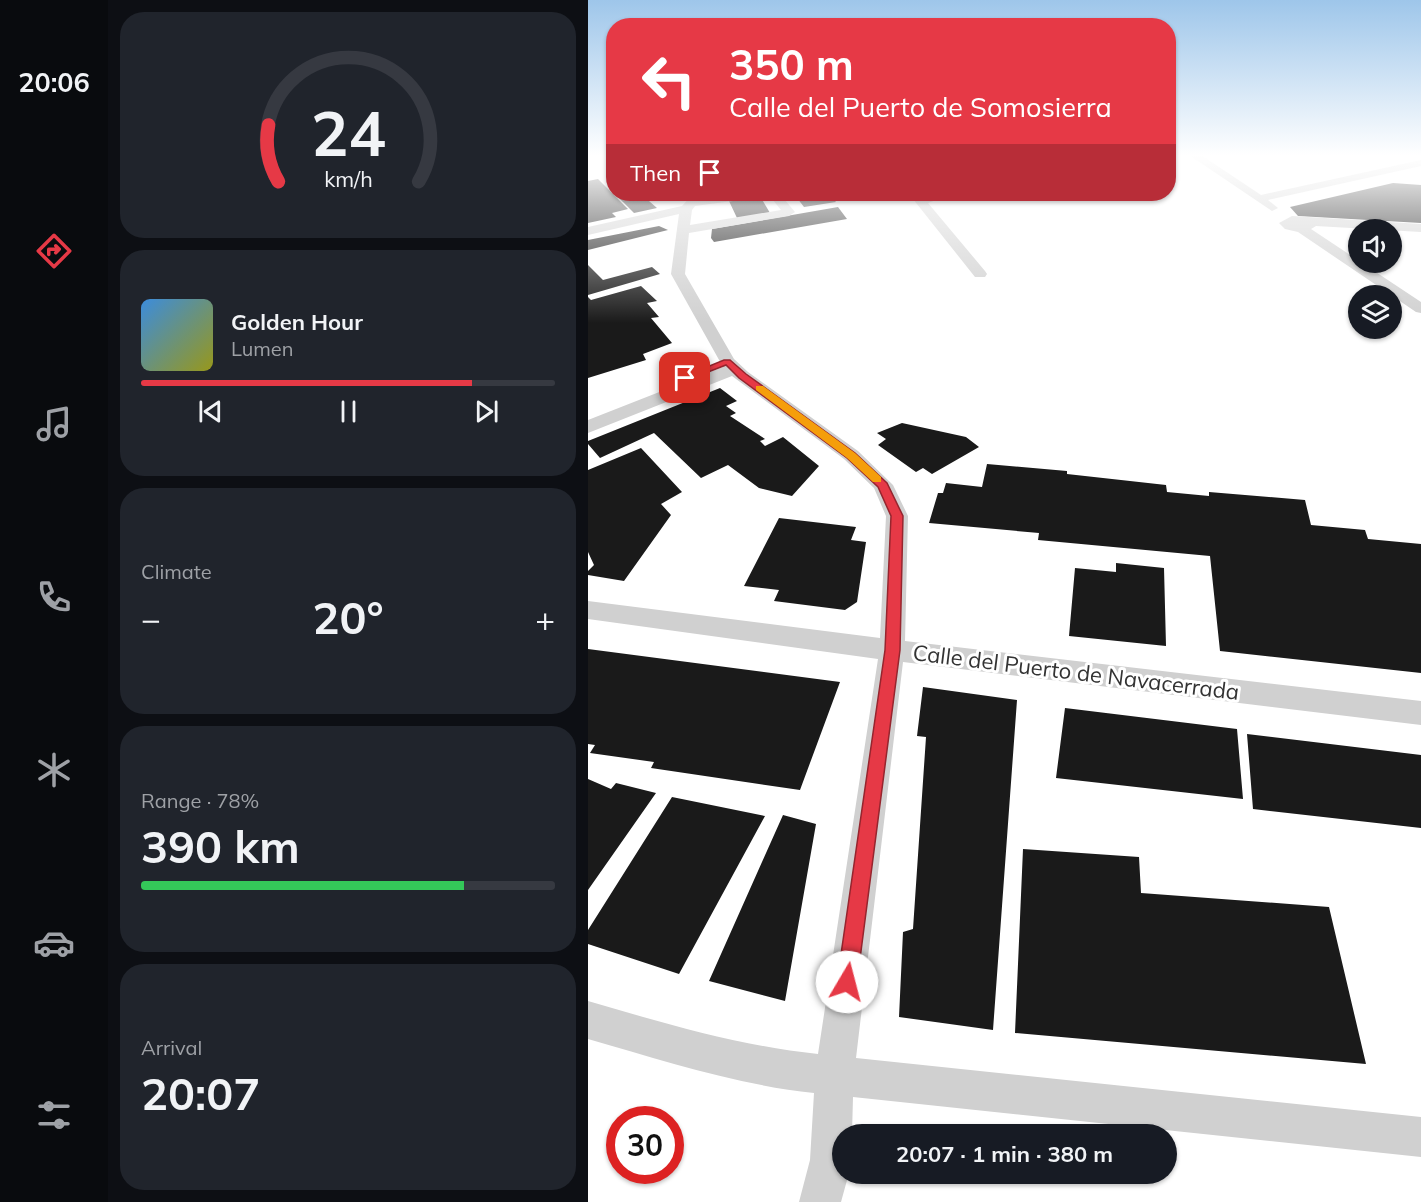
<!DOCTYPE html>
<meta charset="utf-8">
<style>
body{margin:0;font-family:Mulish,sans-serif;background:#20242c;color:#f1f3f6;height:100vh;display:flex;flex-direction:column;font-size:22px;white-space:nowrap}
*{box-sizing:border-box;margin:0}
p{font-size:20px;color:#9ea1a6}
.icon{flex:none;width:33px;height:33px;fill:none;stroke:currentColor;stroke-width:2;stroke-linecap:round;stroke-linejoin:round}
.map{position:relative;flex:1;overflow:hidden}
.panel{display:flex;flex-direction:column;gap:12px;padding:12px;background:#0d0f14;width:480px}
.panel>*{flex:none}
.guide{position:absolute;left:18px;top:18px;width:570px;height:183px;border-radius:24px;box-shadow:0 2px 4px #0004;background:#e63946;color:#fff;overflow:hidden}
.controls{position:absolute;left:760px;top:219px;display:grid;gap:12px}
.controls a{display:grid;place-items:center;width:54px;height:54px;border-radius:50%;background:#171b24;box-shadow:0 2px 4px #0004;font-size:30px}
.speed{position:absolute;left:18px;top:1106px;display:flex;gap:12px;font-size:30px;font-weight:700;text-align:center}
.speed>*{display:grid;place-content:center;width:78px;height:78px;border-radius:50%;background:#171b24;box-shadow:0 2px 4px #0004;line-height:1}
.speed .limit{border:9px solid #d22;background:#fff;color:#111}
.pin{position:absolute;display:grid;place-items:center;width:51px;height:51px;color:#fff;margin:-26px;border-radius:12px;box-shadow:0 3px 9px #0006}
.me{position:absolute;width:66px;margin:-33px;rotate:8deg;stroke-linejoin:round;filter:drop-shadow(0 0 4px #0008)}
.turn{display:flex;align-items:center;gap:21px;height:126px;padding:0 24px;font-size:27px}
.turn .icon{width:78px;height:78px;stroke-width:2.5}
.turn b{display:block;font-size:42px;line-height:51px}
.then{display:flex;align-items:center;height:57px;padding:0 24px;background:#0003;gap:12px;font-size:22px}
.big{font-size:45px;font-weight:700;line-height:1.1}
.panel .tile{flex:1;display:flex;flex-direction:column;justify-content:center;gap:9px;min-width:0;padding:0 21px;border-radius:24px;background:#20242c}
.panel .dial{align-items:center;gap:0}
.dial svg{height:156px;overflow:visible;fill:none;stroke:#363941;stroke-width:7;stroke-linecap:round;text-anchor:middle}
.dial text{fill:#f1f3f6;stroke:none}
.song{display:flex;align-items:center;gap:18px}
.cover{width:72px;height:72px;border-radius:9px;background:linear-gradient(135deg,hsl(210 70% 55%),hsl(60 70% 35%))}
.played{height:6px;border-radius:3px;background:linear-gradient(90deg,#e63946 80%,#363941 80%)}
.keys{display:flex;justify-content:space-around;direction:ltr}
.heat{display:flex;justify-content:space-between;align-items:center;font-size:33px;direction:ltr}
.charge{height:9px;border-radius:4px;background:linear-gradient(90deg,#34c759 78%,#363941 0)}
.trip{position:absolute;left:244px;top:1124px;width:345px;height:60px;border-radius:30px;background:#171b24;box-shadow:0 2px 4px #0004;font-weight:700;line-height:60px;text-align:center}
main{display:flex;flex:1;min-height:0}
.dock{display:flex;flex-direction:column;width:108px;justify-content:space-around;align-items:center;background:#090b0e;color:#9ea1a6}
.dock .icon{width:42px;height:42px}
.dock .active{color:#e63946}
.dock b{font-size:27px;color:#f1f3f6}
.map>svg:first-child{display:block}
.building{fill:#1a1a1a}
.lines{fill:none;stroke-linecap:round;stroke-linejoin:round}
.minor{fill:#d0d0d0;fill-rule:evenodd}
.route{fill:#e63946;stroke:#96252e;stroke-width:1.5}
.slow{fill:#f59e0b}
.labels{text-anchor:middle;stroke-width:6;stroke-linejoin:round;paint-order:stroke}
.street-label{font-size:22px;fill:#333;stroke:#fff}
</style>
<main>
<nav class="dock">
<b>20:06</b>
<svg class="icon active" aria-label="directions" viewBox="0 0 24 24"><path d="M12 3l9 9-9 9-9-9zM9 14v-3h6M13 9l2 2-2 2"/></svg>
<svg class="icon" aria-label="music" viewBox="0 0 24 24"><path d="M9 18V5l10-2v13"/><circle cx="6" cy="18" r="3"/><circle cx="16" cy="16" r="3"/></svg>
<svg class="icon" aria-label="phone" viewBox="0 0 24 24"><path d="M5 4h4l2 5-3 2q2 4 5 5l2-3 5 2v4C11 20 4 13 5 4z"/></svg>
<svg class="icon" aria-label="climate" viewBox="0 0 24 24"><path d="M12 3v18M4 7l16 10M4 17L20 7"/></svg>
<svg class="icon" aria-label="car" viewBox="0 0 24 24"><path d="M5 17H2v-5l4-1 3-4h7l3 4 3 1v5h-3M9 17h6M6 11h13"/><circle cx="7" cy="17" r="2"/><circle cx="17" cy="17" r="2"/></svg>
<svg class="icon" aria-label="filters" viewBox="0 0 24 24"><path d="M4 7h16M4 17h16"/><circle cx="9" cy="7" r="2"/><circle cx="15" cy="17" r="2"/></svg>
</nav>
<section class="panel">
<div class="tile dial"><svg viewBox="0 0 100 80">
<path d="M14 69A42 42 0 1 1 86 69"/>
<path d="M14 69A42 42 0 0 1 9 40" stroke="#e63946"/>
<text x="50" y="56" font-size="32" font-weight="700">24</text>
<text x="50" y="72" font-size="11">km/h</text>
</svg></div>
<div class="tile">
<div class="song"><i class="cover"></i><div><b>Golden Hour</b><p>Lumen</p></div></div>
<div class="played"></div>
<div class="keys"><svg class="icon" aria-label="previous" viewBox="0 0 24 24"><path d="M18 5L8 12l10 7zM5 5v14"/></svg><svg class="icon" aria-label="pause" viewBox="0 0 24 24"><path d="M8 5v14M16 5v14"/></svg><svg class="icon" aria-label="next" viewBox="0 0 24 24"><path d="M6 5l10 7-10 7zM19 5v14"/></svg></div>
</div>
<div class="tile"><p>Climate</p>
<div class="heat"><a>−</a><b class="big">20°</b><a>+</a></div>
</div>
<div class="tile"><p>Range · 78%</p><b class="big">390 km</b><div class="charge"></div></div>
<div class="tile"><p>Arrival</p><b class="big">20:07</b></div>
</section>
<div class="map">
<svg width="833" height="1202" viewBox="0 0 833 1202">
<rect width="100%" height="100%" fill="#fff"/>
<path class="building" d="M10,179L40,209L24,213L28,217L0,223V181Z
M805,183L833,185V223L710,216L702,207Z
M27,194H53L69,208L46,213Z
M206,194H241L248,202L216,207Z
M172,196L182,213L149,218L141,201Z
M250,207L259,219L126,242L123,238L124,229Z
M71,226L80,230L0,250V240Z
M0,265L15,280L64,267L72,274L0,295Z
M53,286L69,301L59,303L71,317L63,318L84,343L55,354L58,360L0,378V297L3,300Z
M132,388L149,401L138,406L148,413L142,416L177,439L172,441L177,446L195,437L231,466L204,496L171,488L140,465L113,478L66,433L12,458L0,444V441Z
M314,423L378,437L391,447L344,474L335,468L328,472L290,445L298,439L289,433Z
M53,448L94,492L73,504L83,515L36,581L0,575V571L6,565L0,552V470Z
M399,464L479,471V474L578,485L579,492L621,496V492L717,500L723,525L777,530L780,539L833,544V673L632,651L622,556L450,540L451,533L341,523L350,493H355L358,483L394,487Z
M191,518L268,527L263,540L278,542L269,602L257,610L186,601L191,590L156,586Z
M528,563L576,568L578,646L481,636L487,568L528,572Z
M0,649L252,682L212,790L63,768L66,762L2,753L7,745L0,744Z
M335,687L429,700L405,1030L311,1017L315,932L325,929L338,737L329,736Z
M477,708L649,729L655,799L468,778Z
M659,734L833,755V828L665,809Z
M0,779L23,789L28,783L68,793L0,890Z
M84,797L177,816L91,974L0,944V930Z
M195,815L228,824L197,1001L121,981Z
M435,849L551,857L553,893L741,907L778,1064L427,1033Z"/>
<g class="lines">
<path class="minor" d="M601,155H613L673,195L833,160V166L680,200L690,208L684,211Z
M105,194H116L113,198L152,194H192L207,212L201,216L101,233L97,274L146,359L160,372L270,451L305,485L320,516L317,641L833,701V725L315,662L268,1058L833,1117V1157L265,1097L264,1134H255V1173H261L253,1202H211L222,1160L226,1093C150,1085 73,1060 0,1039V1001C75,1023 152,1046 230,1054L290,659L0,619V601L292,638L298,516L286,488L256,459L144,376L0,433V420L135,367L83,274L91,214L0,235V227L94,206ZM180,194L193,210L102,225L104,210L107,206L175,197Z
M321,194H333L335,197L345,194H360L359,196L340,203L397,271L399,274L397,277H387Z
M704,216L833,224V232L728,226L723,229L833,302V313L828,312L710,232L697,229L691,223Z"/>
</g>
<linearGradient id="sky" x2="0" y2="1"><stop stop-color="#9ec6ea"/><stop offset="0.48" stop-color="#fff"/><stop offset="1" stop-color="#fff" stop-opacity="0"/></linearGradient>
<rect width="833" height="323" fill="url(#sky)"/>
<path class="route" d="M136,360H142L158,374L267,453L299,483L315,516L312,650L269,982L266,989L259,992L252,989L249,982L297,650L303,516L290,487L259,458L151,378L138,365L100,380L92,378Z"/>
<path class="slow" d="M168,386H175L267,453L293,477V482H285L259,458L168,390Z"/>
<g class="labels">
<g class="street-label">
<text transform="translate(488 672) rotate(7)" y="8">Calle del Puerto de Navacerrada</text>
</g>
</g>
</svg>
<div class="controls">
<a><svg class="icon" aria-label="sound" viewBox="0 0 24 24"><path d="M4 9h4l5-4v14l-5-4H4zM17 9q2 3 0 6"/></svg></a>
<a><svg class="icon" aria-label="layers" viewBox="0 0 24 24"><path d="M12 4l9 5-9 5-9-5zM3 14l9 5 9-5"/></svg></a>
</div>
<div class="speed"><div class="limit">30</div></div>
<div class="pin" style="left:97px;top:378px;background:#d93025"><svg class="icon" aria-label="arrive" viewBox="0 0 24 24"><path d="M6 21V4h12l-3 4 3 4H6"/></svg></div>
<svg class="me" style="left:259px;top:982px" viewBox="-20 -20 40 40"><circle r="19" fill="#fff"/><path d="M0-13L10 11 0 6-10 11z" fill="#e63946"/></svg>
<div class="trip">20:07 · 1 min · 380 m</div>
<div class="guide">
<div class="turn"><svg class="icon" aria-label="left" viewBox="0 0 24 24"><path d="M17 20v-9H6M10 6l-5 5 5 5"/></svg><div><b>350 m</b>Calle del Puerto de Somosierra</div></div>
<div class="then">Then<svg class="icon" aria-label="arrive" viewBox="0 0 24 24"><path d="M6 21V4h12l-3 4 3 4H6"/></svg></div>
</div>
</div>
</main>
